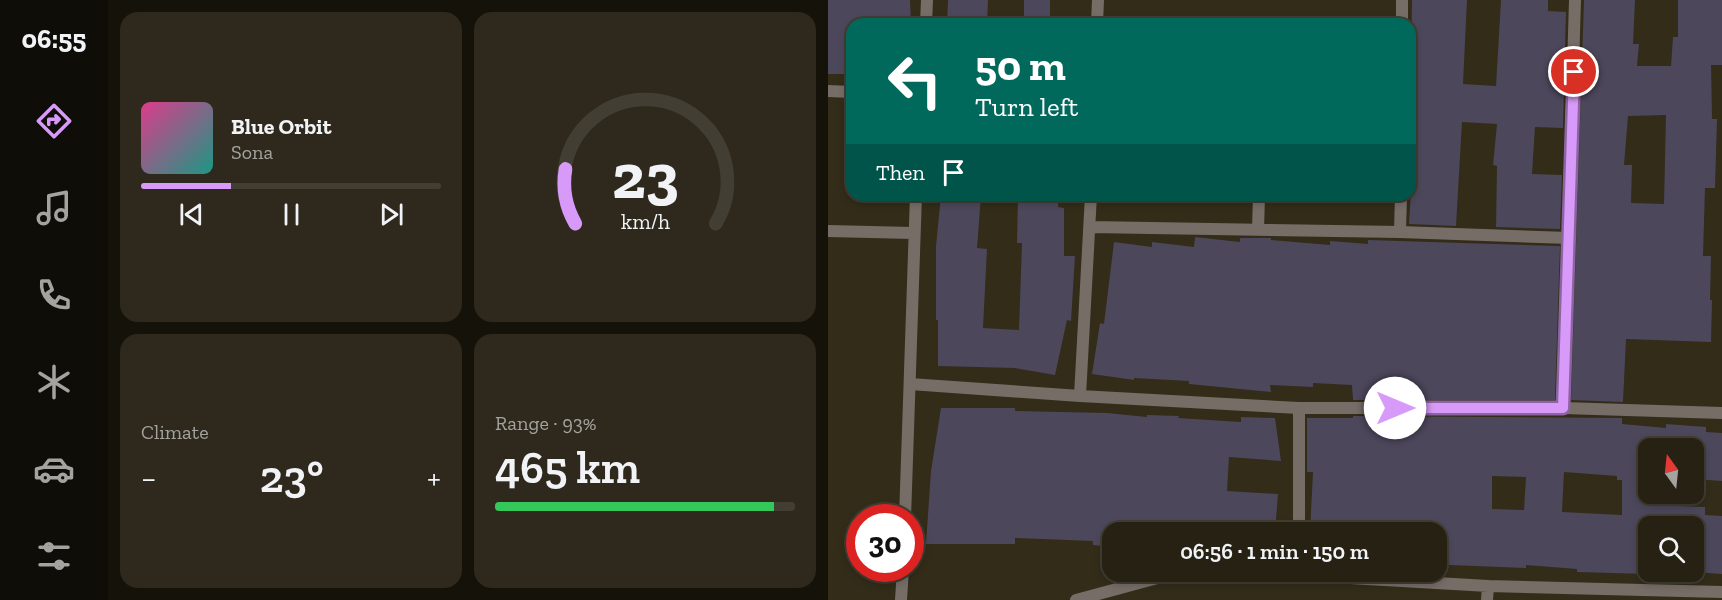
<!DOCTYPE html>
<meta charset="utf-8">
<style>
body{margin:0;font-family:"Zilla Slab",serif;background:#2e291c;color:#f1f3f6;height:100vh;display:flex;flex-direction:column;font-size:22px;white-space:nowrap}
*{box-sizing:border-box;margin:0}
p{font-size:20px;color:#a4a3a0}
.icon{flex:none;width:33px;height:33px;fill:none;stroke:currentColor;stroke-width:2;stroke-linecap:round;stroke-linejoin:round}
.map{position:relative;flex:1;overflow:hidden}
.panel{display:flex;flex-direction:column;gap:12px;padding:12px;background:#15120a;width:720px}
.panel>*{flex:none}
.banner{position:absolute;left:18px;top:18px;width:570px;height:183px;border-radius:18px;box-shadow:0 3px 9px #0003,0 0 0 2px #423e33;background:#00695c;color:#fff;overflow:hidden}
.needle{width:39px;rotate:345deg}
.fabs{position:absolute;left:810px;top:438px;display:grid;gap:12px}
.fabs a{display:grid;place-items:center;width:66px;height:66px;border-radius:12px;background:#262113;box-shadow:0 3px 9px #0003,0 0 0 2px #423e33;font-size:30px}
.speed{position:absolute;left:18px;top:504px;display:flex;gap:12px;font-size:30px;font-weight:700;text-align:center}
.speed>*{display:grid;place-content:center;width:78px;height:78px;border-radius:50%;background:#262113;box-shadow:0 3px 9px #0003,0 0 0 2px #423e33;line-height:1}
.speed .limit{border:9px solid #d22;background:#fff;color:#111}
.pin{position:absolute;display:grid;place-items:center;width:51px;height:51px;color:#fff;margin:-26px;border:3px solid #fff;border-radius:50%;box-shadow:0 2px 6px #0007}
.me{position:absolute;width:66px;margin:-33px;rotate:90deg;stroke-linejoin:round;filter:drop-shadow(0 0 4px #0008)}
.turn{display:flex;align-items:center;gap:21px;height:126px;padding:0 30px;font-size:27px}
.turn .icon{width:78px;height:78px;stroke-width:2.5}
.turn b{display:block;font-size:42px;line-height:51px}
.then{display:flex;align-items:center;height:57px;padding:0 30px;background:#0003;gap:12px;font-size:22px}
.big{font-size:45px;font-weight:600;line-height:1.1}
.panel .widget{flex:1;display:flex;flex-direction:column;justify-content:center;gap:9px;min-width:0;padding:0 21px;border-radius:18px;background:#2e291c}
.panel .dial{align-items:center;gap:0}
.dial svg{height:156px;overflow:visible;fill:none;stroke:#423e33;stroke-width:7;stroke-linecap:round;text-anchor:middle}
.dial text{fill:#f1f3f6;stroke:none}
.song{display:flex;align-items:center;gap:18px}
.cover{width:72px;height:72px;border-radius:9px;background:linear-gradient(135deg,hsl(330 70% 55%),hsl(170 70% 35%))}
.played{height:6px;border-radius:3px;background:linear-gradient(90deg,#d89af8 30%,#423e33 30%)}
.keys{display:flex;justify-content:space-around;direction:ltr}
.heat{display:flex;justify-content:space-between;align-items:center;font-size:33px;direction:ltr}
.charge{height:9px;border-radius:4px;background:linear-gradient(90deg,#34c759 93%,#423e33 0)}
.panel .tiles{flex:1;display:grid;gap:12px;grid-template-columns:repeat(2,1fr)}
.trip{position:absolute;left:274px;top:522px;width:345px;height:60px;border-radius:18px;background:#262113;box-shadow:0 3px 9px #0003,0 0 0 2px #423e33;font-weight:600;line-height:60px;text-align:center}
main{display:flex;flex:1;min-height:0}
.tabs{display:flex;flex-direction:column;width:108px;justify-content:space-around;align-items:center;background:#0f0d08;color:#a4a3a0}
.tabs .icon{width:42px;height:42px}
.tabs .selected{color:#d89af8}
.tabs b{font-size:27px;color:#f1f3f6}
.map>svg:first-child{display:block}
.building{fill:#4c475b;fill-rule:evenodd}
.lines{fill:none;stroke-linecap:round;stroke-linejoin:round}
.minor{stroke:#766d67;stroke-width:12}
.route-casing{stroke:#8c64a1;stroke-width:15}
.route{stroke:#d89af8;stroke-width:10}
</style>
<main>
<nav class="tabs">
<b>06:55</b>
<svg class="icon selected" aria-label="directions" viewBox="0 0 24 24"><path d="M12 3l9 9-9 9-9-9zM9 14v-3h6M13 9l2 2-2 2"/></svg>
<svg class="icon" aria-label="music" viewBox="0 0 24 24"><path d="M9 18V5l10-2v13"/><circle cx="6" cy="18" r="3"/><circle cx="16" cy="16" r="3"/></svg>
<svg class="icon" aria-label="phone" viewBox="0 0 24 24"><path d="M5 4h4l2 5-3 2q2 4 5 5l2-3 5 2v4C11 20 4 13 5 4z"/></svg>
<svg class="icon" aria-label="climate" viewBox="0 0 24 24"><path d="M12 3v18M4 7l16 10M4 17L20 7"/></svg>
<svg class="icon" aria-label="car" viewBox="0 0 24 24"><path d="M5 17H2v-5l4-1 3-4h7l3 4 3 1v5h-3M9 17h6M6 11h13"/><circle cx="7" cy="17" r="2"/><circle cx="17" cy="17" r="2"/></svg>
<svg class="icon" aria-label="filters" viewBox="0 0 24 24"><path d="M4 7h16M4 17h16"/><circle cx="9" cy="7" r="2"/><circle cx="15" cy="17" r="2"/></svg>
</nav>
<section class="panel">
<div class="tiles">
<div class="widget">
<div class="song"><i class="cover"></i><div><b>Blue Orbit</b><p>Sona</p></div></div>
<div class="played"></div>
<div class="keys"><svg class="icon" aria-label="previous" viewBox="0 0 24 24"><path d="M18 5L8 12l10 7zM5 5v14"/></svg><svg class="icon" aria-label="pause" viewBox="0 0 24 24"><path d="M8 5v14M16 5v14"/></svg><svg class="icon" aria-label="next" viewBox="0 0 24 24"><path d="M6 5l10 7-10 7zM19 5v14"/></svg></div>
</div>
<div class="widget dial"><svg viewBox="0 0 100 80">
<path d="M14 69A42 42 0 1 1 86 69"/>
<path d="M14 69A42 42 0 0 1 9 41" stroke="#d89af8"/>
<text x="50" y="56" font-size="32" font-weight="700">23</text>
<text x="50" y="72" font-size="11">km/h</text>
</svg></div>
<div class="widget"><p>Climate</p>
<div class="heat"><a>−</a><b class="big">23°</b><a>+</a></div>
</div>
<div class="widget"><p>Range · 93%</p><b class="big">465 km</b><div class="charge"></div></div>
</div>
</section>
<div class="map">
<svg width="894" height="600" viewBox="0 0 894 600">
<rect width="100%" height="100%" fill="#322c19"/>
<path class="building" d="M0,0H82L83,24H24V74H0Z
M120,0H160L159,24H119Z
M196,0H222V20L196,21Z
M584,0H639L635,84L668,86L673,0H720V11L738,12L735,128L707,127L704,174L734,175L732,229L668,227L669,166L665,165L669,124L634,122L628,226L581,224L587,122H582Z
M756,0H807L805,44H811L809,66H843L845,37H850V0H894V65H883L884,119H889L887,188H877L875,256H883L882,300H884L883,342L798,339L795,402L743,400ZM838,115L836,204L803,203L804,165H796L800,116Z
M113,195H153L149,248L159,249L155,328L191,330L194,243H189L190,195H231L230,207L236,208V256H247L243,321L239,320L227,375L187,368L110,366V320H108V246Z
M367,237L412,242V238H443V240L502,245V241L540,244V240L732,246L727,400H525L524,385L485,383V387L442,385L443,392L361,384V381L306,378V380L264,374L272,323L276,324L286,242L324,247V242L366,247Z
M113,408H187V411L279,413L319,417V415L351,416L350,418L413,422V417L447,418L453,461L401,457L399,491L450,494L447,532H285V547L265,545V541L187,538V544H98L103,471Z
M525,416L794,418V424L838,428V424L878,427V432L894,433V481L866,479V448H820V505L877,507V515L894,516V574L866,572V526H820V574L749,572V569L698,565V568L621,565V564L609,563V532H482L485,472H479V418H525ZM736,472L789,476V480H794V515L734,512ZM664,476L698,477L696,510L664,509Z"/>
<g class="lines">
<path class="minor" d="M98,24L99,0
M269,24L270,0
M574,24V0
M0,91L24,92
M262,227L572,232L741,238
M430,230L431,195
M0,231L85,233
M572,232L573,195
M82,384L252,396L471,408H735L894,413
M252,396L263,195
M735,408L747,0
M77,518L88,195
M471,532V408
M73,600L75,568
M248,600L348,573L470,575L660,586L894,592
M659,600L660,586"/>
</g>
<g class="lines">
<defs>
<path id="route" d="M567,408H735L746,72"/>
</defs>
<use href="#route" class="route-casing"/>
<use href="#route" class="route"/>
</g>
</svg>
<div class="fabs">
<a><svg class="needle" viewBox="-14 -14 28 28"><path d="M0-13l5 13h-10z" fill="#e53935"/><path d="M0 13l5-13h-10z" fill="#a4a3a0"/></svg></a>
<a><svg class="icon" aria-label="search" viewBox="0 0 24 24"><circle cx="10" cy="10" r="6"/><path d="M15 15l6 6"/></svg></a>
</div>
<div class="speed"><div class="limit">30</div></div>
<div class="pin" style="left:746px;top:72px;background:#d93025"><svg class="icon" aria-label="arrive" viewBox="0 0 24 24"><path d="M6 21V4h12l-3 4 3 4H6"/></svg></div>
<svg class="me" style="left:567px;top:408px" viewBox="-20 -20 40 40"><circle r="19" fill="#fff"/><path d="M0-13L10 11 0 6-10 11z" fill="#d89af8"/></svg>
<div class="trip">06:56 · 1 min · 150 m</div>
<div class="banner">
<div class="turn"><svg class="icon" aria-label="left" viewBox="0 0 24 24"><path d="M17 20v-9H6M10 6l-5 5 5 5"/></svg><div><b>50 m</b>Turn left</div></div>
<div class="then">Then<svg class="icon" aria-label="arrive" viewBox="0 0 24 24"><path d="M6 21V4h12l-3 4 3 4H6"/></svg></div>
</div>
</div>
</main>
